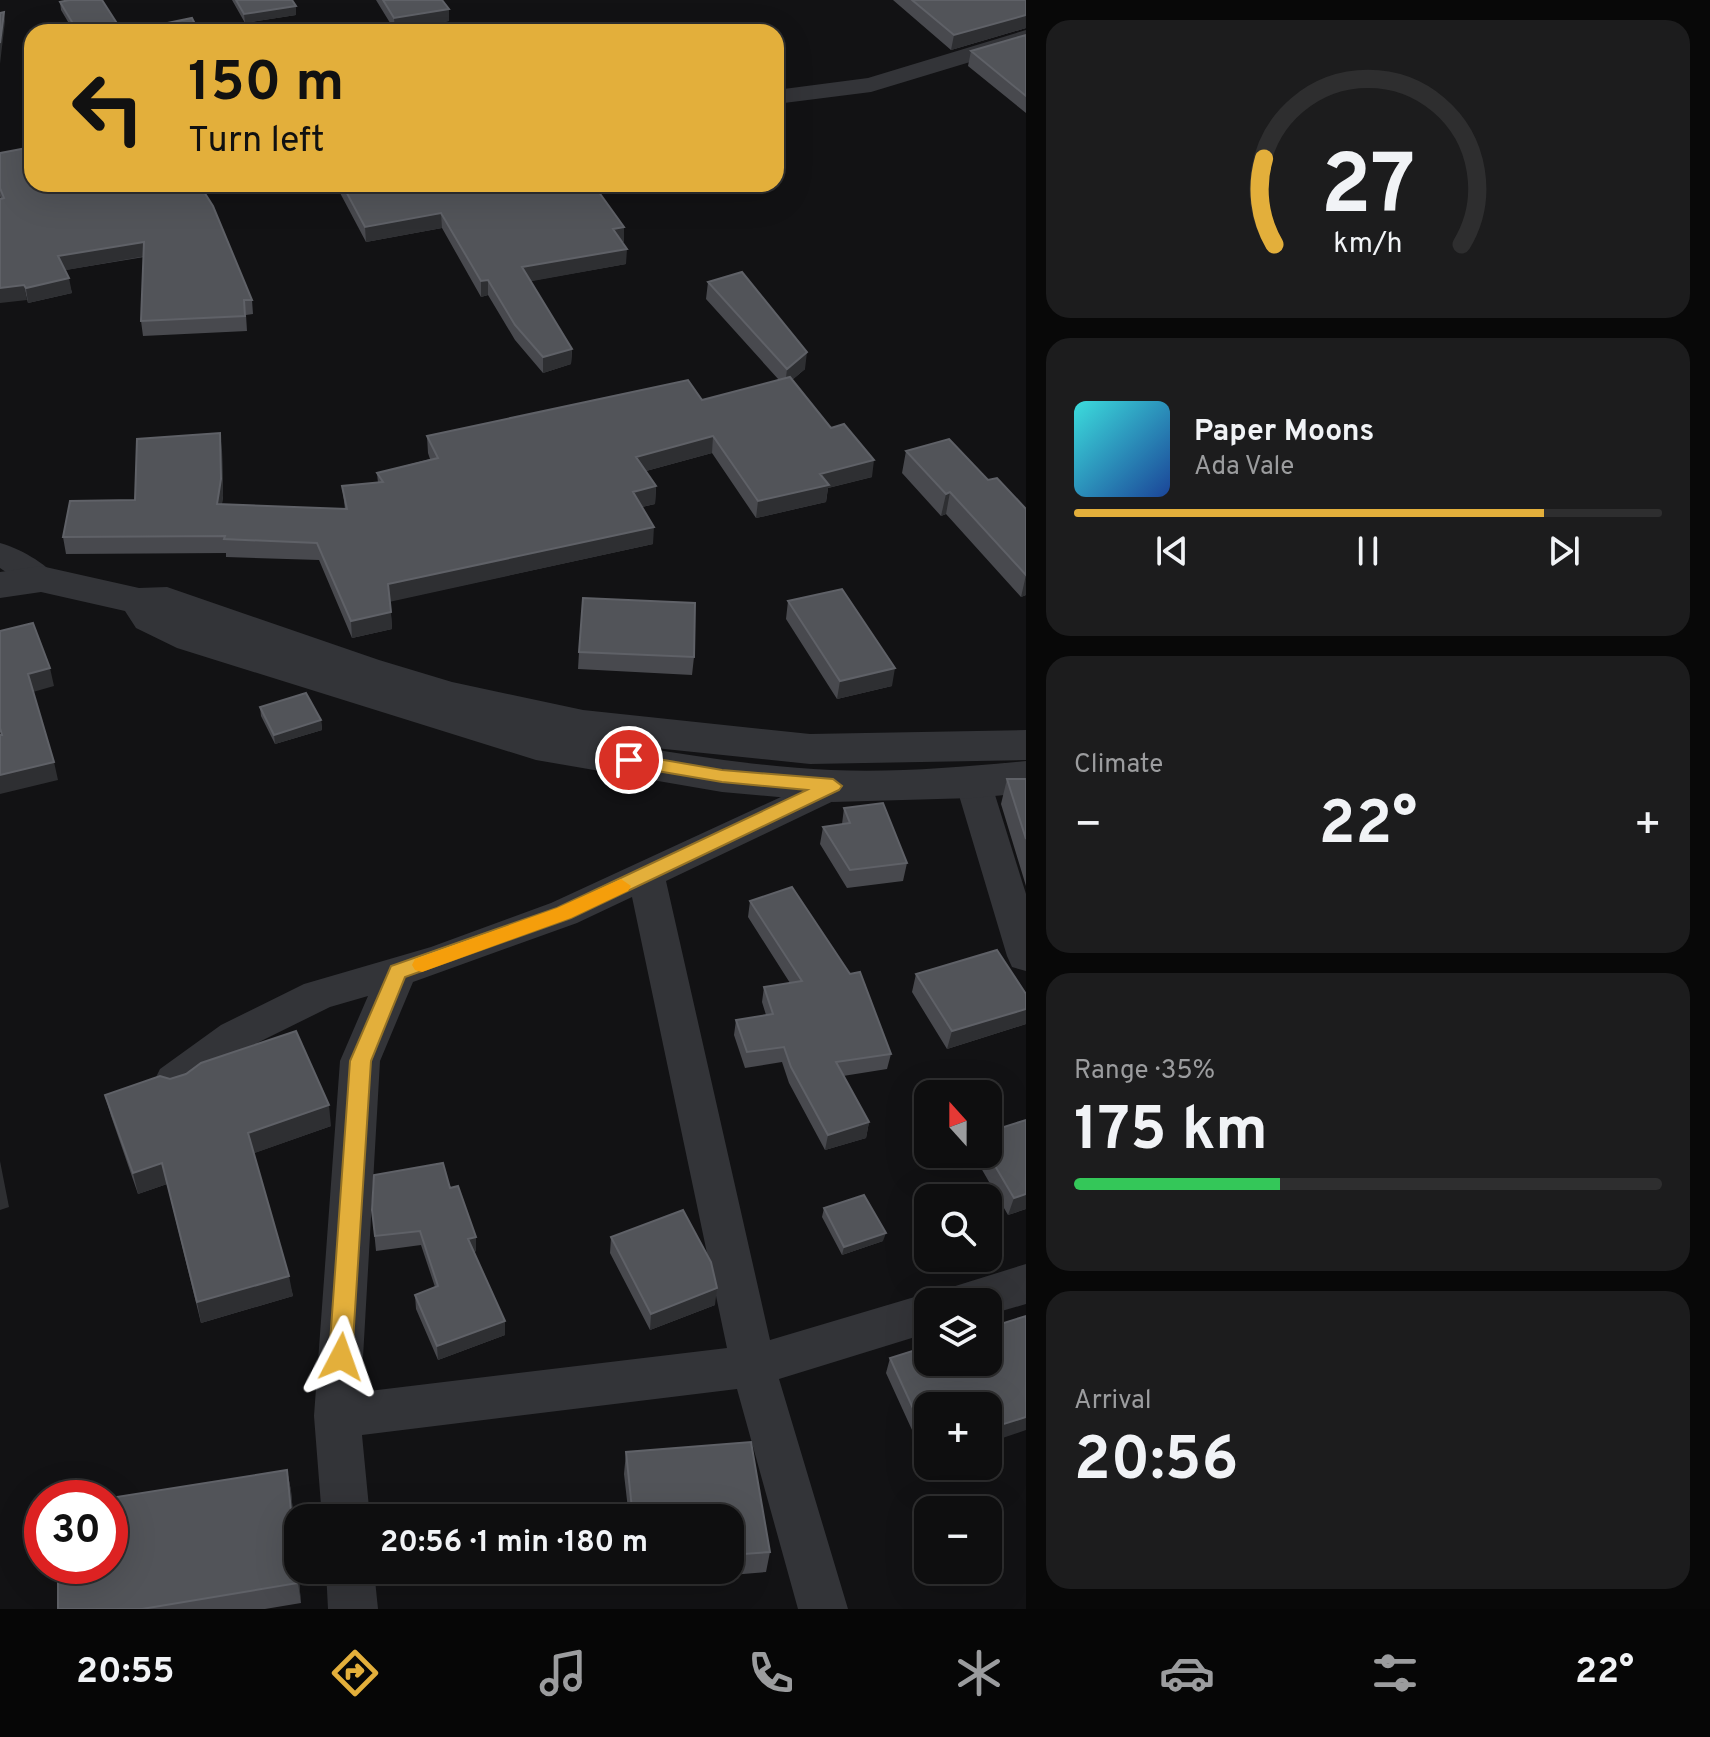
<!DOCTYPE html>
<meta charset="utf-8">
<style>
body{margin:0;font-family:Overpass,sans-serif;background:#1c1c1d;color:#f1f3f6;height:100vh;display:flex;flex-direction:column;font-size:30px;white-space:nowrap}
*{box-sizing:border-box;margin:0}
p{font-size:26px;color:#9b9c9e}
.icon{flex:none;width:44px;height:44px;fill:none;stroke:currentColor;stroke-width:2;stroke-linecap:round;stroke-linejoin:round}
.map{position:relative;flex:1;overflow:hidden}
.sheet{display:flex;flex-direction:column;gap:20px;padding:20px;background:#080808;width:684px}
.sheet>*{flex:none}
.guide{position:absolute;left:24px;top:24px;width:760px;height:168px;border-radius:24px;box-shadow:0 8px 32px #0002,0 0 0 2px #2e2e2f;background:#e3af3b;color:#111;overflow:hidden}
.needle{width:52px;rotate:339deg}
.buttons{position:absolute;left:914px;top:1080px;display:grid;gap:16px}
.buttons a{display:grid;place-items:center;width:88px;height:88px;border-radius:16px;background:#0e0e0f;box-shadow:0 8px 32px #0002,0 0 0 2px #2e2e2f;font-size:40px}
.speed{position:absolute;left:24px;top:1480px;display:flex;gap:16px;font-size:40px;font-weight:700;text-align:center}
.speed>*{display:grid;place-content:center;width:104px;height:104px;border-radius:50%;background:#0e0e0f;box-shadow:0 8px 32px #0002,0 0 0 2px #2e2e2f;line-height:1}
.speed .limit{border:12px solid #d22;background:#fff;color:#111}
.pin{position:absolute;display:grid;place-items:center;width:68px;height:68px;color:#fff;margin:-34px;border:4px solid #fff;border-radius:50%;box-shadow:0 2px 8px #0007}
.me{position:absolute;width:88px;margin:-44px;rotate:4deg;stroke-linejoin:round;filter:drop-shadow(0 0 6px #0008)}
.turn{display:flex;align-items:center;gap:28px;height:168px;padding:0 32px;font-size:36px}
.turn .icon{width:104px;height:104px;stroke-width:2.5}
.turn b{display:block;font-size:56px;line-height:68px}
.big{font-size:60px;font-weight:700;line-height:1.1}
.sheet .card{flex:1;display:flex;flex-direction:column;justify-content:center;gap:12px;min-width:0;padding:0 28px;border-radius:24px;background:#1c1c1d}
.sheet .dial{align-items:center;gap:0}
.dial svg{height:208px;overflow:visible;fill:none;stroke:#2e2e2f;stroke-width:7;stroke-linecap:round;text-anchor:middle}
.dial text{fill:#f1f3f6;stroke:none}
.song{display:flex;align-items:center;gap:24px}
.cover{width:96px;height:96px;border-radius:12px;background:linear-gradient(135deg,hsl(180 70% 55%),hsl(220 70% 35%))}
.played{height:8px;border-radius:4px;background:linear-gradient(90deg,#e3af3b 80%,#2e2e2f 80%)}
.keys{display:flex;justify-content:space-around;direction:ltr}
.heat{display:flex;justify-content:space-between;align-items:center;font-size:44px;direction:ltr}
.charge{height:12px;border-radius:6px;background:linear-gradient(90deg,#34c759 35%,#2e2e2f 0)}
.trip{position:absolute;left:284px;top:1504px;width:460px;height:80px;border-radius:24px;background:#0e0e0f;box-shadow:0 8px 32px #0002,0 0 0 2px #2e2e2f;font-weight:700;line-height:80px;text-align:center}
.tab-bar{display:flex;height:128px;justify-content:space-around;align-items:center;background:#060606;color:#9b9c9e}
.tab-bar .icon{width:56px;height:56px}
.tab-bar .active{color:#e3af3b}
.tab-bar b{font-size:36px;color:#f1f3f6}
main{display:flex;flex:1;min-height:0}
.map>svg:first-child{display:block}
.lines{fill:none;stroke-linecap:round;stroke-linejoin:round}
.minor{fill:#333438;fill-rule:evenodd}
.tertiary{fill:#333438;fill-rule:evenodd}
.wall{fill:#48494e}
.shaded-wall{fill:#2e2f32}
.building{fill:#525459;stroke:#5f6167;stroke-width:2}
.route{fill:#e3af3b;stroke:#947226;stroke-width:2}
.slow{fill:#f59e0b}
</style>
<main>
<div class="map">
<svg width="1026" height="1609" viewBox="0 0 1026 1609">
<rect width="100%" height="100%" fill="#121214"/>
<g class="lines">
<path class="minor" d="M1026,30V45L871,92L776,104V90L868,78Z
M0,543C18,548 47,563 57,579L52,586C31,592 17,579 0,568Z
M973,769L986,773L991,782L1026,894V971L1012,967L1007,956L955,782L960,773Z
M833,773L846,777L851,786L846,795L666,881L770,1340L928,1293L944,1300L949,1288L1026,1264V1304L988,1315V1302H928V1333L779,1379L848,1609H798L737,1389L362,1435L370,1518H322L314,1416L340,1061L368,996L330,1007L249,1047L188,1093L174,1098L160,1093L154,1081L160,1069L221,1025L304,984L431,947L551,903ZM632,897L727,1348L361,1392L380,1061L413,982L577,923Z
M326,1570H374L378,1609H328Z"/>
<path class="tertiary" d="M41,566L139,588L167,587L379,660L452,682L583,710L810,734L1026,730V760L810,764L626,745C694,756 762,767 831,770C895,773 962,767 1026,761V793L973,798L833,802L722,792L536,760L177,648L136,628L125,611L41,592L0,598V572Z"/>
</g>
<path class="wall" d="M232,0H292L296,15L245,23Z
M376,0H442L449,9V21L395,31Z
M893,0H1026V28L951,50Z
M60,2L120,28L121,32H74L61,10Z
M1026,35V113L968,66L971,51Z
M0,153L252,300L253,314L246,315L247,331L143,336L141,321L144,257L65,270L72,293L28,303L0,196Z
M337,184H593L624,227V242H622L626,264L530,281L572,349L571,364L543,373L515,340L488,295L481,297L442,228L366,242L339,191Z
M708,282L805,369L792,380L872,477L828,488L826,502L756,518L712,453L646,471L656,486L655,504L642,507L653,544L390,601L392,629L352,638L319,560L226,557V553L66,554L63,537L135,500L222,450L223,496L222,504L345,509L342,486L378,483L377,473L430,459L428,453L427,436L702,400L779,380L706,299Z
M906,451L988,480L1026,509V595L1021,597L946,514L941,516L902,473Z
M788,601L892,686L837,699L786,619Z
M579,652L694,657L692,675L578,669Z
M260,707L321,720L322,730L275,744L261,716Z
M1007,779H1026V886L1001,804Z
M844,808L907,863L903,881L847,888L820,844L823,827L842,824Z
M750,901L891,1054L887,1069L843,1076L869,1122L866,1138L825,1150L789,1083L782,1062L745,1068L734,1035L736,1020L766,1015L762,1002L764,987L790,983L748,917Z
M916,974L1026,994V1024L947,1049L912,992Z
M105,1095L331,1126L254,1153L293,1296L201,1323L167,1184L138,1194L111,1116Z
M1026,1120V1209L1008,1215L973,1154H988Z
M450,1188L476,1251L474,1252L505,1335L438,1360L416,1309L415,1295L435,1287L421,1245L376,1251L372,1210Z
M824,1208L883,1241L842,1255L822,1217Z
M611,1237L715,1305L650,1330L610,1253Z
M890,1358L928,1406V1465L886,1373Z
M751,1442L770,1552L766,1572L636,1583L635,1570H730V1518H629L624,1474L626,1452Z
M287,1470L291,1491L301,1603L265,1609H58Z"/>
<path class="shaded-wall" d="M296,6V15L245,23L244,14Z
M449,9V21L395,31L394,18Z
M4,12L5,21L0,64V43Z
M1026,15V28L951,50L954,35Z
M120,28L121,32H101Z
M441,213L442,228L366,242L365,227Z
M624,227V242L613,244V229Z
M144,242L146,256L61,271L58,256Z
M627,249L626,264L522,283V267Z
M69,278L72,293L28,303L26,288Z
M488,280V295L481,297V281Z
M24,285L27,300L0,303V288Z
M572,349L571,364L543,373V357Z
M807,352L805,369L785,386L787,369Z
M220,433L222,450L223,496L219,521L217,504Z
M713,436L712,453L635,474L636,457Z
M874,460L872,477L828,488L826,502L756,518L758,501L820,474Z
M656,486L655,504L632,509L633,492Z
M950,492L946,514L941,516L946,494Z
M654,527L653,544L389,602L388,584Z
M1026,575V595L1021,597Z
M391,612L392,629L352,638L351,621Z
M50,668L54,686L33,692L28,674Z
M895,668L892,686L837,699L840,681Z
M321,720L322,730L275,744L274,735Z
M54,762L58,780L0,794V775Z
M1026,1009V1024L947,1049L952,1031Z
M329,1105L331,1126L252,1154L248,1133Z
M869,1122L866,1138L825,1150L828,1135Z
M0,1161L9,1207L0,1210Z
M162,1163L167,1184L138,1194L133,1173Z
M1026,1194V1209L1008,1215L1014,1198Z
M886,1233L883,1241L842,1255L844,1247Z
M476,1237V1251L468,1253V1239Z
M289,1276L293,1296L201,1323L197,1302Z
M717,1288L715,1305L650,1330L651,1314Z
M505,1321V1335L438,1360L437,1346Z
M1026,1417V1430L988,1443V1429Z
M287,1470L291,1491L301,1603L298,1583Z"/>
<path class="building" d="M69,0H102L120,28L101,32H78L60,2Z
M236,0H292L296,6L244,14Z
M383,0H442L449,9L394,18Z
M912,0H1026V15L954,35Z
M4,12L0,43V13Z
M192,18L199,32H156L153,26Z
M1026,35V96L971,51Z
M32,147V184H199L213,206L252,300H244L245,316L141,321L144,242L58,256L69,278L26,288L24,285L0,288V199L4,198L0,188V153Z
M342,184H593L624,227L613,229L627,249L522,267L572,349L543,357L515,325L488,280L481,281L441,213L365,227Z
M742,272L807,352L787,369L708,282Z
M790,377L831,428L844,424L874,460L820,474L829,485L758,501L713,436L636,457L656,486L633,492L654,527L388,584L391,612L351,621L317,543L224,539L225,536L63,537L70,501L135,500L137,439L220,433L221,479L217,504L347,509L342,486L383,482L377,473L438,458L427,436L688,380L702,400Z
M949,439L988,480L997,478L1026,509V575L950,492L946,494L906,451Z
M842,589L895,668L840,681L788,601Z
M583,598L695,603L694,657L579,652Z
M33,623L50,668L28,674L54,762L0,775V735H2L0,728V631Z
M306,693L321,720L274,735L260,707Z
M1007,779H1026V839Z
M883,803L907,863L850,870L823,827L850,823L844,808Z
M792,887L850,974L860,972L891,1054L836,1062L869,1122L828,1135L791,1067L784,1047L747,1052L736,1020L773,1014L764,987L802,981L750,901Z
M997,950L1026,994V1009L952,1031L916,974Z
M296,1031L329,1105L248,1133L289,1276L197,1302L162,1163L133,1173L105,1095L160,1076L170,1079L186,1074L201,1063Z
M1026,1120V1194L1014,1198L988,1154V1132Z
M443,1163L450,1188L458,1186L476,1237L468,1239L505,1321L437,1346L415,1295L438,1286L420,1231L375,1236L372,1210L374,1175Z
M864,1195L886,1233L844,1247L824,1208Z
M683,1210L711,1262L717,1288L651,1314L611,1237Z
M1026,1316V1417L988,1429V1406H928V1441L890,1358L928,1346V1362H988V1328Z
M751,1442L770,1552L730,1555V1518H633L626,1452Z
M287,1470L298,1583L142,1609H58V1566H110V1498Z"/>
<path class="route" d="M629,754L722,770L833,779L842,786L839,790L571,918L405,977L371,1061L352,1357L349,1364L341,1367L333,1364L329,1357L350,1061L391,966L557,908L807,790L722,782L622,765L620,760L622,756Z"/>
<path class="slow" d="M621,879L631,886L628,891L571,918L422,972L415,970L412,965L415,959L557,908Z"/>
</svg>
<div class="buttons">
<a><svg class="needle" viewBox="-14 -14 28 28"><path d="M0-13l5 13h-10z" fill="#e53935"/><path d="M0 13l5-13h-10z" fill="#9b9c9e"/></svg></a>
<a><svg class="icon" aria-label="search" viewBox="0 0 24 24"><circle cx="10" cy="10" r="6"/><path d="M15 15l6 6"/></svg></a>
<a><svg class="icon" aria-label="layers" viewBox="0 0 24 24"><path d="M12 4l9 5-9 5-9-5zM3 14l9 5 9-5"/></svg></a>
<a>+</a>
<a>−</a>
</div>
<div class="speed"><div class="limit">30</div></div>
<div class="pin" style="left:629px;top:760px;background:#d93025"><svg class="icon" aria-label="arrive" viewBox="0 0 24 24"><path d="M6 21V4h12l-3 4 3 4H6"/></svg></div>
<svg class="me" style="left:341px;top:1357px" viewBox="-20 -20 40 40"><path d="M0-17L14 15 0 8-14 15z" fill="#e3af3b" stroke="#fff" stroke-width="4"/></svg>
<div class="trip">20:56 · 1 min · 180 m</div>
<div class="guide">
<div class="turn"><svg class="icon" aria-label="left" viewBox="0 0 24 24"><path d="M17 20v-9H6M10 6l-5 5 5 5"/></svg><div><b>150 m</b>Turn left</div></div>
</div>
</div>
<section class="sheet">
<div class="card dial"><svg viewBox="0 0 100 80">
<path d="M14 69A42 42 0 1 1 86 69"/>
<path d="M14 69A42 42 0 0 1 10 36" stroke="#e3af3b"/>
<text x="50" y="56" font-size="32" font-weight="700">27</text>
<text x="50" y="72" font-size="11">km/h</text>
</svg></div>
<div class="card">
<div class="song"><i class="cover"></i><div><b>Paper Moons</b><p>Ada Vale</p></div></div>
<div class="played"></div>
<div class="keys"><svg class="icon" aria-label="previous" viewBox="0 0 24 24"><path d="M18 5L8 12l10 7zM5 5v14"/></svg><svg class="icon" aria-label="pause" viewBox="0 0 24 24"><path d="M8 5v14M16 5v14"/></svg><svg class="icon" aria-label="next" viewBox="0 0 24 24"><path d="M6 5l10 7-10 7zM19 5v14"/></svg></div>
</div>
<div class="card"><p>Climate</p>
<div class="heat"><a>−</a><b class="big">22°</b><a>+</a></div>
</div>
<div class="card"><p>Range · 35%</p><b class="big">175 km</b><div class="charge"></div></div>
<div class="card"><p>Arrival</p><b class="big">20:56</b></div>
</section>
</main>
<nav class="tab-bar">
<b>20:55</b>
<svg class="icon active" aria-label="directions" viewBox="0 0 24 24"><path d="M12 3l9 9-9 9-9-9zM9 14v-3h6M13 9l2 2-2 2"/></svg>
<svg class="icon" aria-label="music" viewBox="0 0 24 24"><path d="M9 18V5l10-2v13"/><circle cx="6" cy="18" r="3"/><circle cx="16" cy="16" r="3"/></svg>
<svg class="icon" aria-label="phone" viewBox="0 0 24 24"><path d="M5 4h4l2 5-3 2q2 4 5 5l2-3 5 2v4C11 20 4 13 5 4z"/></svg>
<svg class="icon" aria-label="climate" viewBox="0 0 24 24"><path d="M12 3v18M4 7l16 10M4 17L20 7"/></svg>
<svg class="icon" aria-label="car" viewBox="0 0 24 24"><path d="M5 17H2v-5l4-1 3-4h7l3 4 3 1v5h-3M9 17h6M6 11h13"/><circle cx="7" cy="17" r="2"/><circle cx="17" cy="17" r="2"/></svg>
<svg class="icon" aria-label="filters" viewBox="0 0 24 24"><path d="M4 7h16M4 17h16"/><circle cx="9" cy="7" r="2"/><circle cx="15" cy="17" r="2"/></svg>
<b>22°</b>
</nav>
